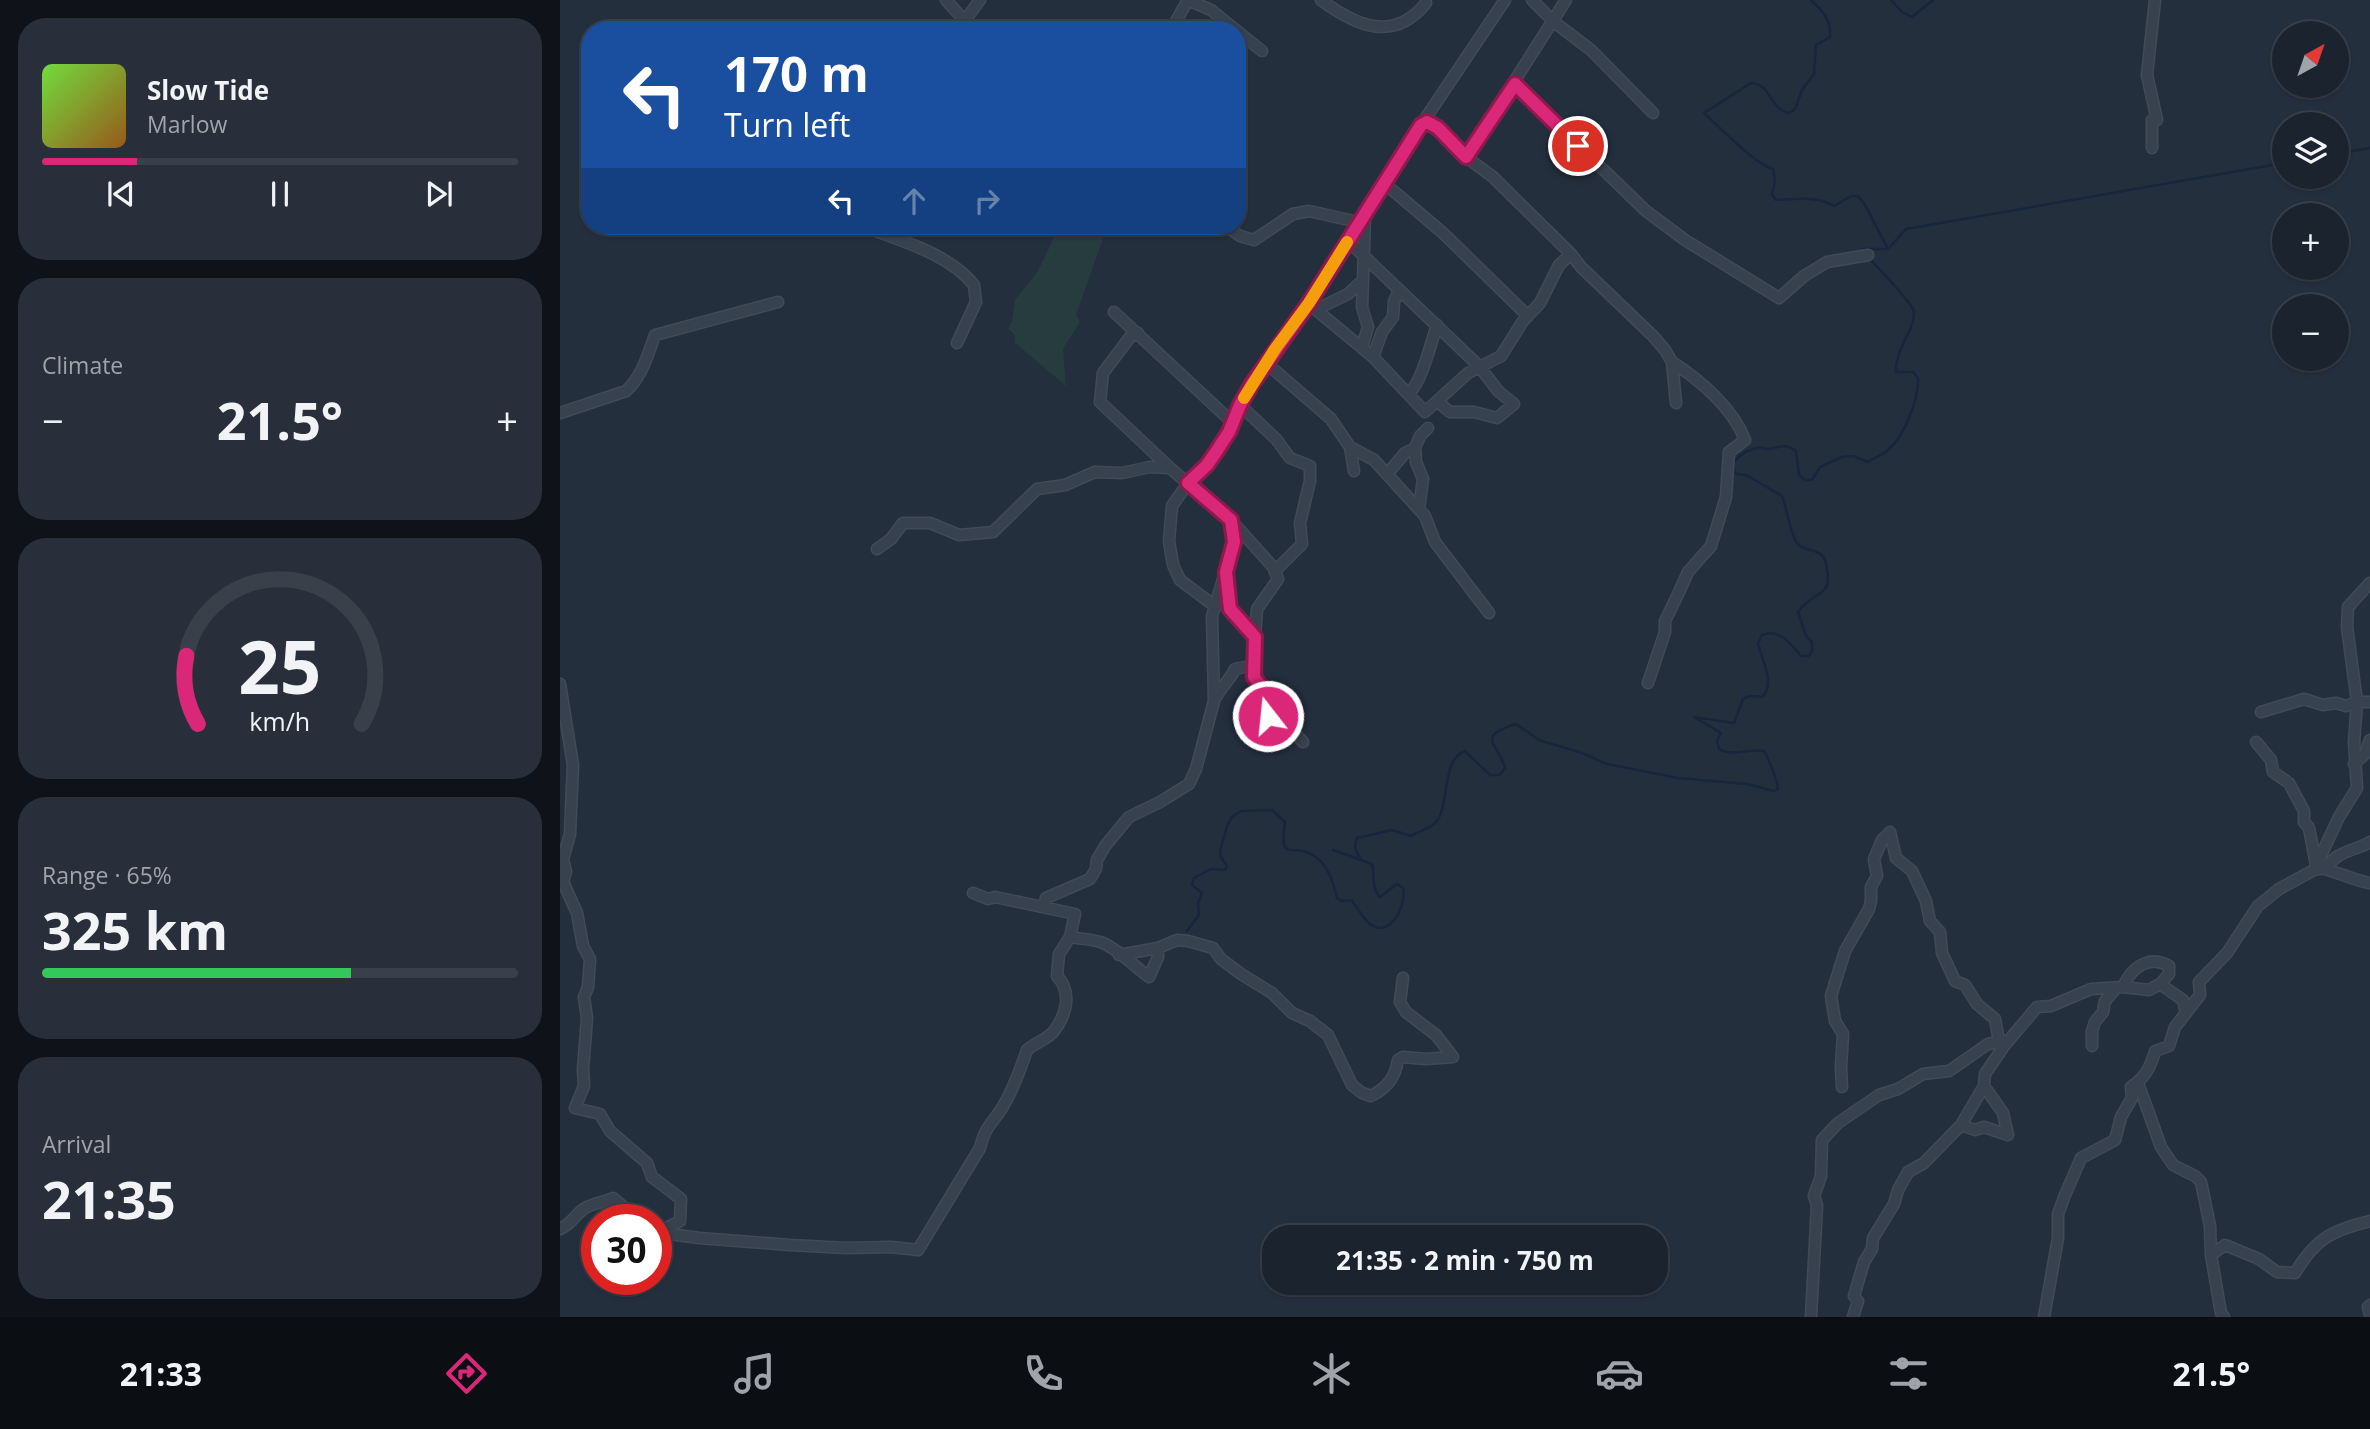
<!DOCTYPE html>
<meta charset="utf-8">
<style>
body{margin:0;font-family:"Open Sans",sans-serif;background:#282f3a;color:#f1f3f6;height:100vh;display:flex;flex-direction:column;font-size:26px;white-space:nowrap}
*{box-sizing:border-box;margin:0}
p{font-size:23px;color:#a0a4aa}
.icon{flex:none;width:38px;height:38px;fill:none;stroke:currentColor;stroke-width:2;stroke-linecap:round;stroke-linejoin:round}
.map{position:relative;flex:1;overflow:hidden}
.details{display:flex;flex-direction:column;gap:18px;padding:18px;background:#0f1319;width:560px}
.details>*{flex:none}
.hud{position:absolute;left:21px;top:21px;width:665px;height:214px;border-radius:28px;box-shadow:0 2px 5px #0004,0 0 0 2px #39404a;background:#1a4fa0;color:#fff;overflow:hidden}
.needle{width:46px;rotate:40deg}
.controls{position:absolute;left:1712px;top:21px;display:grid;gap:14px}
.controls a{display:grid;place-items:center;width:77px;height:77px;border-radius:50%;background:#1b232e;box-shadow:0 2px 5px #0004,0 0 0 2px #39404a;font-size:35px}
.speed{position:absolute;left:21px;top:1204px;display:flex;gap:14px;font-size:35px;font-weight:700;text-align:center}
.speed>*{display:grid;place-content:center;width:91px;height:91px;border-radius:50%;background:#1b232e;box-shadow:0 2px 5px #0004,0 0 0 2px #39404a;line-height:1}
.speed .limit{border:10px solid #d22;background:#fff;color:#111}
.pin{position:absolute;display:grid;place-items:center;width:60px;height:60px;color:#fff;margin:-30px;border:4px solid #fff;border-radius:50%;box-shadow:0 2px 7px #0007}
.me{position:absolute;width:77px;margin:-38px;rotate:344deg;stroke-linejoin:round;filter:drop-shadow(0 0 5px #0008)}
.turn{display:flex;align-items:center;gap:24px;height:147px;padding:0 28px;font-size:32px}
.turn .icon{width:91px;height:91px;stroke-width:2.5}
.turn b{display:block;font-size:49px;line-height:60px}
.lanes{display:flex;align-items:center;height:66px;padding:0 28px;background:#0003;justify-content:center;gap:35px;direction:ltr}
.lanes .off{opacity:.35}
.big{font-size:52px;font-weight:700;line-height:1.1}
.details .card{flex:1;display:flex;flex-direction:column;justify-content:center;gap:10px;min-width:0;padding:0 24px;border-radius:28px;background:#282f3a}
.details .dial{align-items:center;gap:0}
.dial svg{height:182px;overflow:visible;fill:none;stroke:#39404a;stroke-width:7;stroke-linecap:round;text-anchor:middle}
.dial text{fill:#f1f3f6;stroke:none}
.song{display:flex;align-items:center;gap:21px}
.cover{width:84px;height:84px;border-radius:10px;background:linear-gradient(135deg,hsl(100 70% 55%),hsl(30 70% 35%))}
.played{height:7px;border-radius:4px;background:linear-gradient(90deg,#db2777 20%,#39404a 20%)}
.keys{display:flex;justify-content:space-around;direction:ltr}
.heat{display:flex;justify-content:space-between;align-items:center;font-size:38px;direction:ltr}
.charge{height:10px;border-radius:5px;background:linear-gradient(90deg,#34c759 65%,#39404a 0)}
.trip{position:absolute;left:702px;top:1225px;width:406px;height:70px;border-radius:28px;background:#1b232e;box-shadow:0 2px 5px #0004,0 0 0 2px #39404a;font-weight:700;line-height:70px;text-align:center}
.menu{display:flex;height:112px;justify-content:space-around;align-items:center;background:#0b0e12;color:#a0a4aa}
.menu .icon{width:49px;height:49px}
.menu .active{color:#db2777}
.menu b{font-size:32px;color:#f1f3f6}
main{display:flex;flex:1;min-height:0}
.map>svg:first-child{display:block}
.green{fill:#263c3f}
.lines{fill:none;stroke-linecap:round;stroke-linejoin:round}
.stream{stroke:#17263c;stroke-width:2.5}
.minor-casing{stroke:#414a57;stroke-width:13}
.minor{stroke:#38414e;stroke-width:10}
.route-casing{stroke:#8e194d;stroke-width:18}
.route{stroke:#db2777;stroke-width:12}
.slow{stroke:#f59e0b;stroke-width:12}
</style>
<main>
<section class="details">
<div class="card">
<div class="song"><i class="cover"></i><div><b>Slow Tide</b><p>Marlow</p></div></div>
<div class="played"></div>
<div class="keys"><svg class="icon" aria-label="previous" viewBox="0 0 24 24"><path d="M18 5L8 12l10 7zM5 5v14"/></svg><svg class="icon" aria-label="pause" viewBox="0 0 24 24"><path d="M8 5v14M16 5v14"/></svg><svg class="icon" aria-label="next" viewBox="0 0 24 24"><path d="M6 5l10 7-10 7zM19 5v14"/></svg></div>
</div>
<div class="card"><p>Climate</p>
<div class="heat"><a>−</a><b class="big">21.5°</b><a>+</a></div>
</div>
<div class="card dial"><svg viewBox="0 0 100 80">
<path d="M14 69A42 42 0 1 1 86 69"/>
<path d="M14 69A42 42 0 0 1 9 39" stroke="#db2777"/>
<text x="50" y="56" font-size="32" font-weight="700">25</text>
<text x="50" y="72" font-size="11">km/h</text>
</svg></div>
<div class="card"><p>Range · 65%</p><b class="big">325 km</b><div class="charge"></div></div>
<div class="card"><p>Arrival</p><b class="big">21:35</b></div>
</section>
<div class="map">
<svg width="1810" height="1317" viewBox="0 0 1810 1317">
<rect width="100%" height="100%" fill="#242f3e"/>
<path class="green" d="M494,226H542L545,233L516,315L520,322L503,349L506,386L455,343V335L448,329L452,321L455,300L478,271L493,240Z"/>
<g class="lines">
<path class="stream" d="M1251,0C1262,10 1272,21 1270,37L1256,45L1254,74L1242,90L1235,109L1229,113C1207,107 1213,85 1191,83L1144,113C1159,127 1195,164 1213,169L1215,181L1212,194L1216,200C1235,199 1257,196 1274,206L1291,196H1298L1304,203L1328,249H1302L1305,253
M1331,0L1342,12L1352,17L1373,0
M1776,154L1810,148
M1328,249L1346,229L1724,163
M627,931L639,915L638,903L642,893L632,885L634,878L651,869L665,870L667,866L661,857L660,851L667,826L672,817L681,811L712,810L725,822C719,865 732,842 753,855C768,864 773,882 777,898L782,901L791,900C799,908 803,921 813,926C833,936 847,902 843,888L837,884L820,897C811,889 815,875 812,864L773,850L802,860C796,853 793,847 797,838L832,830L851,836C859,831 870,829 876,822C890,806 881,759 905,751L930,775H940L945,768C939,744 914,737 956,724L979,740L1022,753L1047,764L1118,778L1187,784L1214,791L1218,789C1218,783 1208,757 1204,751C1189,748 1172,757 1159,749L1157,741L1161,733L1134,717L1174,723L1183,699L1190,696L1203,697C1215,680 1202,662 1198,643L1202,635C1220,628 1231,644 1241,656H1249L1252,651V642L1246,636L1238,612C1247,598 1260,597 1266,587C1269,582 1268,575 1267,570C1265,543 1245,555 1237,543C1230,533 1227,509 1222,496L1186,475L1177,474L1174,471V462C1180,455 1188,449 1198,448C1201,447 1205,449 1209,449C1220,447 1225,443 1236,451L1239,475L1245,480H1252L1260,467L1282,457L1293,456L1308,462C1314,458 1322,455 1328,450C1344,437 1359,399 1358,378L1353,372H1336C1334,350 1359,324 1353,309C1349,300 1318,268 1309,258"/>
<defs>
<path id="minor" d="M386,0L404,20
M628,0L651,10L702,51
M761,0C796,26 834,43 866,3
M972,0L994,22L1031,50L1093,113
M398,30L420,0
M611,30L628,0
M955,84L1086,211L1125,240L1219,298L1244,276L1267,262L1308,255
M861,125L867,122L878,128L906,157L933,177L1011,254L1021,267L1094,337L1105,350L1112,362L1116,403
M1592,148V120H1597L1587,75L1595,0
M906,157L1006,0
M824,183L883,233L968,316
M309,226L308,228C344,242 389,254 414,285L416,302L397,343
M666,226L680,236L694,240L733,214L749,211L798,222
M788,241L919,366L938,391L954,404L937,418L914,412H890L878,402
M749,304L813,357L865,412L908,373L941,356L963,321L980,303L999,265L1011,254
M757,309L788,294L803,280L805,215
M554,312L672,422
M578,333L570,337L543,373L540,402L610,468L671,520L713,567L718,579L697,609L695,637
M802,347L808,327L802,307L803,280
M813,357L822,332L833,317L834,302L839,290
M706,363L771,419L790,447L794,471
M849,393C862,382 871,342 877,325
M680,405L716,439L730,458L750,466V481L740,523L742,544L715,571
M0,413L66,391C82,377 88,354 95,335L218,302
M790,447L814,460L865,516L875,542L929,613
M855,448L856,462L863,479L859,509
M827,474L845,453L855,448L860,436L868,428
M317,549L331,539L343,523H370L399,535L433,532L477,489L505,485L535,472L562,473L590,467L610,468
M666,573L670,609L695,637L694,677L703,689L708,716L718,715L743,742
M656,607L620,580L613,565L609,541L612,506L628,483L647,465L656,452L669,432L680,405L693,384L749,304L861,125L945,0
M1088,683L1105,632V621L1119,592L1128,572L1151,546L1166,497L1169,452L1185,440C1173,408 1140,380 1112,362
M0,684L13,765L10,834L3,859L6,872L2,875
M656,697C662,686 669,681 675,669L695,665
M1701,712L1744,699L1763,705L1776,703L1786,706L1797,702H1810
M1696,742L1711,760L1713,772L1729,783L1744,811V822L1749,828L1756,865
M1794,764L1805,754L1810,740
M1764,869C1781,873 1792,880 1810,883
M1754,870C1767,869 1769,862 1778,856C1788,850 1800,848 1810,842
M6,872L3,882L17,913L23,946L30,959L28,987L24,997L27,1018L23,1069L24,1086L15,1108L40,1114L50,1131L87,1163L92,1177L121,1199L120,1221L108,1227L105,1234
M413,893L428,899L435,897L515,914L510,937
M484,907L486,898L530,879L536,869L537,860L545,846L569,817L600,802L629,784L636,769L654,701L652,616L674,542L671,520
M598,948L617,940L628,941L653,948L661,959L681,974L712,993L732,1013L750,1021L768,1035L792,1085L802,1093L811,1096C827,1088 835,1078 838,1060L843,1057L866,1059L893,1057L876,1035L846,1012L840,1002L843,978
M1600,984L1623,1000L1626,1013L1640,995L1639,982L1667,953L1698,906L1719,889L1754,870L1779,817L1797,788L1794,742L1797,702L1787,627L1788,607L1810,583
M1532,1046V1031L1535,1022L1543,1012L1545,1001L1556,988
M1578,1083L1601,1147L1613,1165L1635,1176L1641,1182L1650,1226L1651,1255L1661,1313L1664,1317
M1282,1087L1281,1067L1283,1034L1275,1021L1271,996L1285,951L1309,909L1311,901V887L1317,876L1314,859L1322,840L1330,832L1336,858L1352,871L1366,901L1370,921L1380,932L1382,953L1395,981L1405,985L1417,1004L1435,1019L1439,1041L1444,1046
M1401,1125L1415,1130L1424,1127L1448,1135L1443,1113L1424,1086
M0,1229C11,1224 13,1218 21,1211C30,1203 43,1203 53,1198L72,1214L75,1220
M96,1232L139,1238L230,1245L286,1248L331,1247L358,1250L420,1148C425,1127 431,1125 442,1108C453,1090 460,1071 467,1050C475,1043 488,1039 494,1031C507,1014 512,992 497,976L499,954L510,937C520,939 534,939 543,943C559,950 574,966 589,977L598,957V948L559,955
M1651,1255L1665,1245L1699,1259L1717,1272L1735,1273C1755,1239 1772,1230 1810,1221
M1810,1305L1808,1307L1810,1315
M1251,1317L1257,1205L1254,1196L1261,1176L1262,1140L1278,1123L1319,1095L1338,1089L1363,1074L1389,1071L1428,1044L1444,1041
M1293,1317L1298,1301L1294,1296L1304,1262L1312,1249L1313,1238L1334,1204L1338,1190L1348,1172L1364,1163L1401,1125L1424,1086L1425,1074L1444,1046L1477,1007L1491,1006L1531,989L1563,987L1589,990L1600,984L1609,974V966C1589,954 1571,968 1563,987
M1484,1317L1498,1238V1214L1505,1195L1521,1158L1555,1140L1561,1117L1572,1098L1571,1087C1585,1078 1591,1066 1595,1051L1609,1046L1615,1027L1626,1013"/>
</defs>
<use href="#minor" class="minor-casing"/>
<use href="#minor" class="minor"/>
</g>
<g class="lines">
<defs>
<path id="route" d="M708,716L703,689L694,677L695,637L670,609L666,572L674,542L671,520L628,483L647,465L656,452L669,432L680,405L692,384L749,303L861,125L867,122L878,128L906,157L955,84L1018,146"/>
</defs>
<use href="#route" class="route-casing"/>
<use href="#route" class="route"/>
<path class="slow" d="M684,398L715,349L749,303L787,242"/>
</g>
</svg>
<div class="controls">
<a><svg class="needle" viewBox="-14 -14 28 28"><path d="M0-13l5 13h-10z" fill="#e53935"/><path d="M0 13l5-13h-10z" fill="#a0a4aa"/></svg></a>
<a><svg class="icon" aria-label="layers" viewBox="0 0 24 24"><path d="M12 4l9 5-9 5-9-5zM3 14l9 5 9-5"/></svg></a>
<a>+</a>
<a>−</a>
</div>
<div class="speed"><div class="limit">30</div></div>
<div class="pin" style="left:1018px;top:146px;background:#d93025"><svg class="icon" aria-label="arrive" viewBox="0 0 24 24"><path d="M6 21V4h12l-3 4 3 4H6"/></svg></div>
<svg class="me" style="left:708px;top:716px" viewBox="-20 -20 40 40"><circle r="17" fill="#db2777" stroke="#fff" stroke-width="3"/><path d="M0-11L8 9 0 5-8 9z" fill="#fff"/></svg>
<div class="trip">21:35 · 2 min · 750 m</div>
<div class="hud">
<div class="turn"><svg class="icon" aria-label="left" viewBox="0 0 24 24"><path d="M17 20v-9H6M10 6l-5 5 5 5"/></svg><div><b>170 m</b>Turn left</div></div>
<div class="lanes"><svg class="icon" aria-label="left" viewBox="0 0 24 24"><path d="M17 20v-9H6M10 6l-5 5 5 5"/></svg><svg class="icon off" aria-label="ahead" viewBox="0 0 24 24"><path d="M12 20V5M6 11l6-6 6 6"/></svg><svg class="icon off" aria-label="right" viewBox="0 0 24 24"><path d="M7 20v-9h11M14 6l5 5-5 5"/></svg></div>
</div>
</div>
</main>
<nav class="menu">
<b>21:33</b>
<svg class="icon active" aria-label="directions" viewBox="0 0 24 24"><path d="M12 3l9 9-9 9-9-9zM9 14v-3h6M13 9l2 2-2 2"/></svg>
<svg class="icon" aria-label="music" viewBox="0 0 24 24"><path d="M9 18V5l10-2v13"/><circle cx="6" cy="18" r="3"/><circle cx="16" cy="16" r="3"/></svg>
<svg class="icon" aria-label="phone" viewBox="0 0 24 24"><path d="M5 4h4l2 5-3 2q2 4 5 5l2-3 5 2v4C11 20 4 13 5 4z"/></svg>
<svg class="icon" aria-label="climate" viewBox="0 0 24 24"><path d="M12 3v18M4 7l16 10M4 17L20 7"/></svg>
<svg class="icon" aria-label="car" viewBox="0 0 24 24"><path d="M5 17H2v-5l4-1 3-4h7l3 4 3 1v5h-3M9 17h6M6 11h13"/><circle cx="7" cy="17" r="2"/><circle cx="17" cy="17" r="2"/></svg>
<svg class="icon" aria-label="filters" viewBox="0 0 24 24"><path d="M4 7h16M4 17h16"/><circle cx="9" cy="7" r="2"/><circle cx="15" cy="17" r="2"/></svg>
<b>21.5°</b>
</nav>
